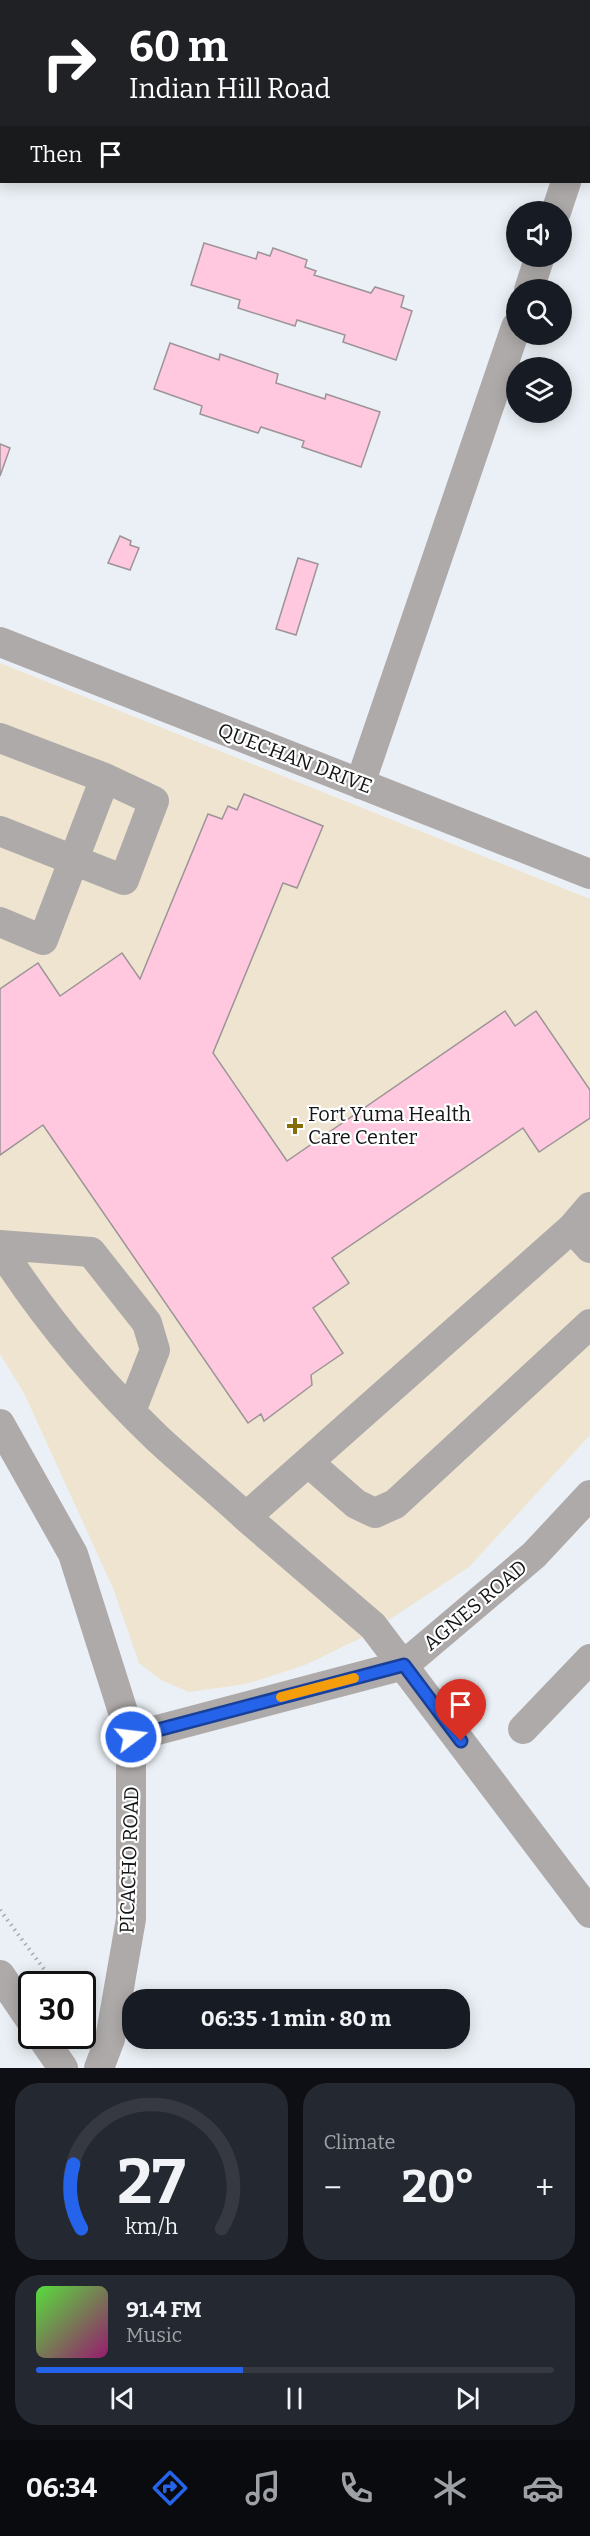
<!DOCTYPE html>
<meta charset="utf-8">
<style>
body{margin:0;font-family:Bitter,serif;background:#242831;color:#f1f3f6;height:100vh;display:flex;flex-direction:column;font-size:22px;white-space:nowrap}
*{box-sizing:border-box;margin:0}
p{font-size:20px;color:#9ea1a6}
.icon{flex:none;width:33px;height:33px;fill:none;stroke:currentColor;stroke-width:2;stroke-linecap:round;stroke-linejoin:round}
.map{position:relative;height:2068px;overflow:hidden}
.sheet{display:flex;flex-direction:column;gap:15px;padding:15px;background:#0d0f14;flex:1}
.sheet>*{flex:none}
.guide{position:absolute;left:0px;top:0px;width:591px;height:183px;box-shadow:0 3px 15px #0003;background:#202124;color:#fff;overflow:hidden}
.buttons{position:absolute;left:506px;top:201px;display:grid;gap:12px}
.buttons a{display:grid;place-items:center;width:66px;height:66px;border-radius:50%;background:#171b24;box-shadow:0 3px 15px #0003;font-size:30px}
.speed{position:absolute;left:18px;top:1971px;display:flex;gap:12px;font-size:30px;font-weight:700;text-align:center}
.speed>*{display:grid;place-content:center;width:78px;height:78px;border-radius:50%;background:#171b24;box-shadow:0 3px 15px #0003;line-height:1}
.speed .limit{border:3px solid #111;border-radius:9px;background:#fff;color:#111}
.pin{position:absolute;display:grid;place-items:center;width:51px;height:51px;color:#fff;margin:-62px -26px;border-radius:50% 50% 50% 0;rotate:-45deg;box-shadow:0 0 6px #0007}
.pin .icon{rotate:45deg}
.me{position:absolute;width:66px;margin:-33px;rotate:75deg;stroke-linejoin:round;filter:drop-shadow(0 0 4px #0008)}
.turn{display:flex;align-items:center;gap:21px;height:126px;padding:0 30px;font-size:27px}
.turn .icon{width:78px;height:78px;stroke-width:2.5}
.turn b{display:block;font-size:42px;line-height:51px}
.then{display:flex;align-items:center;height:57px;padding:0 30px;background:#0003;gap:12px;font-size:22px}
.big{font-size:45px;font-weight:700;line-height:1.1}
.sheet .card{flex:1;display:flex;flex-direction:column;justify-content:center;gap:9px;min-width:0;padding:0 21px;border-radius:24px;background:#242831}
.sheet .dial{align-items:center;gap:0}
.dial svg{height:156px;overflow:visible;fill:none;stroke:#363941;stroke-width:7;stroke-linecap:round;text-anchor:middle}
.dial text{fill:#f1f3f6;stroke:none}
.song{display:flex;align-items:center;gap:18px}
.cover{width:72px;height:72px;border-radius:9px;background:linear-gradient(135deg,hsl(110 70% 55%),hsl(320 70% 35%))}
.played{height:6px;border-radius:3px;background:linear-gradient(90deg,#2563eb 40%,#363941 40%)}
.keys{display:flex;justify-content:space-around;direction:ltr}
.heat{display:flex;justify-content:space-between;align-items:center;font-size:33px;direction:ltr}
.sheet .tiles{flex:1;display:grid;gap:15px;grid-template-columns:1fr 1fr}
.card:last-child{grid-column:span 2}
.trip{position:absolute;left:122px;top:1989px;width:348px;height:60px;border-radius:24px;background:#171b24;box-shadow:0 3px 15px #0003;font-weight:700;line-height:60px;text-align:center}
.tabs{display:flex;height:96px;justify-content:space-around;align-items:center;background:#090b0e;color:#9ea1a6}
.tabs .icon{width:42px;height:42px}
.tabs .active{color:#2563eb}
.tabs b{font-size:27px;color:#f1f3f6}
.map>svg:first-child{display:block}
.medical{fill:#eee4cf}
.building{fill:#ffc8df;stroke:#9c9497;stroke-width:1.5}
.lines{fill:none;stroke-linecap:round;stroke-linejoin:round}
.path{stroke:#a6aaae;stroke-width:4;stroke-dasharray:1.5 4.5;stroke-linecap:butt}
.minor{stroke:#aeaaaa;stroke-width:30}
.route-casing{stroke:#184099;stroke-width:15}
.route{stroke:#2563eb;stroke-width:10}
.slow{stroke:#f59e0b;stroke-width:10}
.poi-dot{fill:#856d0a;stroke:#fff;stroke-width:2}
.labels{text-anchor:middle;stroke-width:4.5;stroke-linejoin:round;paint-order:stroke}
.street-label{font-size:20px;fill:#131517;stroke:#fff}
.poi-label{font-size:20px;fill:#131517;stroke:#fff;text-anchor:start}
</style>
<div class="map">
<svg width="590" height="2068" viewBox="0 0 590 2068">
<rect width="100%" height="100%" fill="#eaf0f5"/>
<path class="medical" d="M0,663L590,899V1435L469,1567L363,1637L305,1665L246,1684L189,1692L161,1680L139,1663L113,1588L24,1393L0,1354Z"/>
<path class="building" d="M204,243L256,259L258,252L270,256L273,248L307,260L305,267L316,271L314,275L371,293L375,287L404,296L401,307L412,311L396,360L343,342L345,335L297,320L295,326L238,308L240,300L191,285Z
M170,343L219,360L220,354L278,374L276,383L325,399L326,394L380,412L361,467L302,447L304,441L261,427L258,433L200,414L202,406L154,389Z
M0,444L10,448L0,476Z
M120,536L131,541L130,545L139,548L130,570L108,563Z
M298,558L318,564L296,635L276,629Z
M244,794L323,826L297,888L283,883L213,1053L287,1161L505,1011L515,1026L536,1011L590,1090V1118L539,1152L523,1128L332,1258L349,1283L313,1308L343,1353L311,1375L312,1385L264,1421L261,1414L248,1423L43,1125L0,1155V989L38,963L60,996L122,953L140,979L208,814L222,819L228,806L237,810Z"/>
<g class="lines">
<path class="path" d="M0,1910L55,1984"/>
<path class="minor" d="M590,112V111
M556,212L566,182
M529,290L540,256
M0,642L590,874
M0,738L105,778L43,940L0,922
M360,784L516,327
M0,831L124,880L154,801L105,778
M572,1228L590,1248
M0,1245L91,1252L147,1323L155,1350L131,1411
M0,1248C44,1317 99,1382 157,1438C186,1465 217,1490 246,1517L572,1228L590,1207
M0,1424L73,1554L131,1737V1919L110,2039L99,2068
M308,1462L356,1504L375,1513L395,1504L590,1324
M246,1517L373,1626L590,1913
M523,1729L590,1659
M131,1737L404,1665L534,1555L590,1495
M0,1975L32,2022
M41,2036L63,2068"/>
</g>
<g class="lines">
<defs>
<path id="route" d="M131,1737L404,1665L461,1741"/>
</defs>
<use href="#route" class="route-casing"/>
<use href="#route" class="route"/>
<path class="slow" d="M281,1697L354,1678"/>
</g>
<path class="poi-dot" d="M292 1117h6v6h6v6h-6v6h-6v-6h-6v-6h6z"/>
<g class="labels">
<g class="street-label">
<text transform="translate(295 758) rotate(21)" y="7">QUECHAN DRIVE</text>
<text transform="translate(475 1605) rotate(-40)" y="7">AGNES ROAD</text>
<text transform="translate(129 1860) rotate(-88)" y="7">PICACHO ROAD</text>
</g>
<g class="poi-label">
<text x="308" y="1121">Fort Yuma Health<tspan x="308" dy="23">Care Center</tspan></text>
</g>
</g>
</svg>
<div class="buttons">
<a><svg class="icon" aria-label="sound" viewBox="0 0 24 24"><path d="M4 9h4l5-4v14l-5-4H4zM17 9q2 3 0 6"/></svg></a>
<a><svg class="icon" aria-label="search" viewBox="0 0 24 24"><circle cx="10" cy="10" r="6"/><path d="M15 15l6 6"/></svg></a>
<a><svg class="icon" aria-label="layers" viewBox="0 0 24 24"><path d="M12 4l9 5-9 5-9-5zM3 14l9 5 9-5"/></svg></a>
</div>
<div class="speed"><div class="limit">30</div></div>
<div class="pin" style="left:461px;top:1741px;background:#d93025"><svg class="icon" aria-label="arrive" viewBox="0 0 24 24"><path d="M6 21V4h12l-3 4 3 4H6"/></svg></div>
<svg class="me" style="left:131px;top:1737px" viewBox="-20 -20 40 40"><circle r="17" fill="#2563eb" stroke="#fff" stroke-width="3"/><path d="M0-11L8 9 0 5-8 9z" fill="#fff"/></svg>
<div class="trip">06:35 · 1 min · 80 m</div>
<div class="guide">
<div class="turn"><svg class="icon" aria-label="right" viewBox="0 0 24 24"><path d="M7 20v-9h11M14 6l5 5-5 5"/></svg><div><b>60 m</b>Indian Hill Road</div></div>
<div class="then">Then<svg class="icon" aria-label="arrive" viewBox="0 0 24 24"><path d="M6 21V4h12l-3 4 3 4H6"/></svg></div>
</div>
</div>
<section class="sheet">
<div class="tiles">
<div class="card dial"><svg viewBox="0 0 100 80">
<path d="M14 69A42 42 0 1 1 86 69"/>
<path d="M14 69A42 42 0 0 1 10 36" stroke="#2563eb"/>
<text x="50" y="56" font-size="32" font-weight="700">27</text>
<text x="50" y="72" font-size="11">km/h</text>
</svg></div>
<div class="card"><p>Climate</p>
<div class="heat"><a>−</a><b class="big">20°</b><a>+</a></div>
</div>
<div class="card">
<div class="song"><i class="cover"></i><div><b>91.4 FM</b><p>Music</p></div></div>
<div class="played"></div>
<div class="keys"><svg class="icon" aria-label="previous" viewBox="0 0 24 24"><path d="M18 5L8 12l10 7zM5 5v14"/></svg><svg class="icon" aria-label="pause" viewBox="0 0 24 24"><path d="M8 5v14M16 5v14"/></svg><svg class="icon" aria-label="next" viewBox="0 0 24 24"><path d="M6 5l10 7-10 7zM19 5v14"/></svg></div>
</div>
</div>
</section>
<nav class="tabs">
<b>06:34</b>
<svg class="icon active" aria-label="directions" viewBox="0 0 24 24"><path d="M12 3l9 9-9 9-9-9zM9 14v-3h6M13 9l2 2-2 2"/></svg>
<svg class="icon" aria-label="music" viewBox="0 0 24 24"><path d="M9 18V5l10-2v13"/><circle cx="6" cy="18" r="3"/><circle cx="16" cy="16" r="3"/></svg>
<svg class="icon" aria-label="phone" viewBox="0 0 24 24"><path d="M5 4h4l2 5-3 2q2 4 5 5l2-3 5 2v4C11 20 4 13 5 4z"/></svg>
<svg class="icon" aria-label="climate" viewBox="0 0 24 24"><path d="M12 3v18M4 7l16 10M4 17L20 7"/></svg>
<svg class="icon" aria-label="car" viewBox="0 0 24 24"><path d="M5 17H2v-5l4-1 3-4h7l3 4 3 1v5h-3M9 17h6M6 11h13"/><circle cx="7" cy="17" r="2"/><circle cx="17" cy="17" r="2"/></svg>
</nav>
